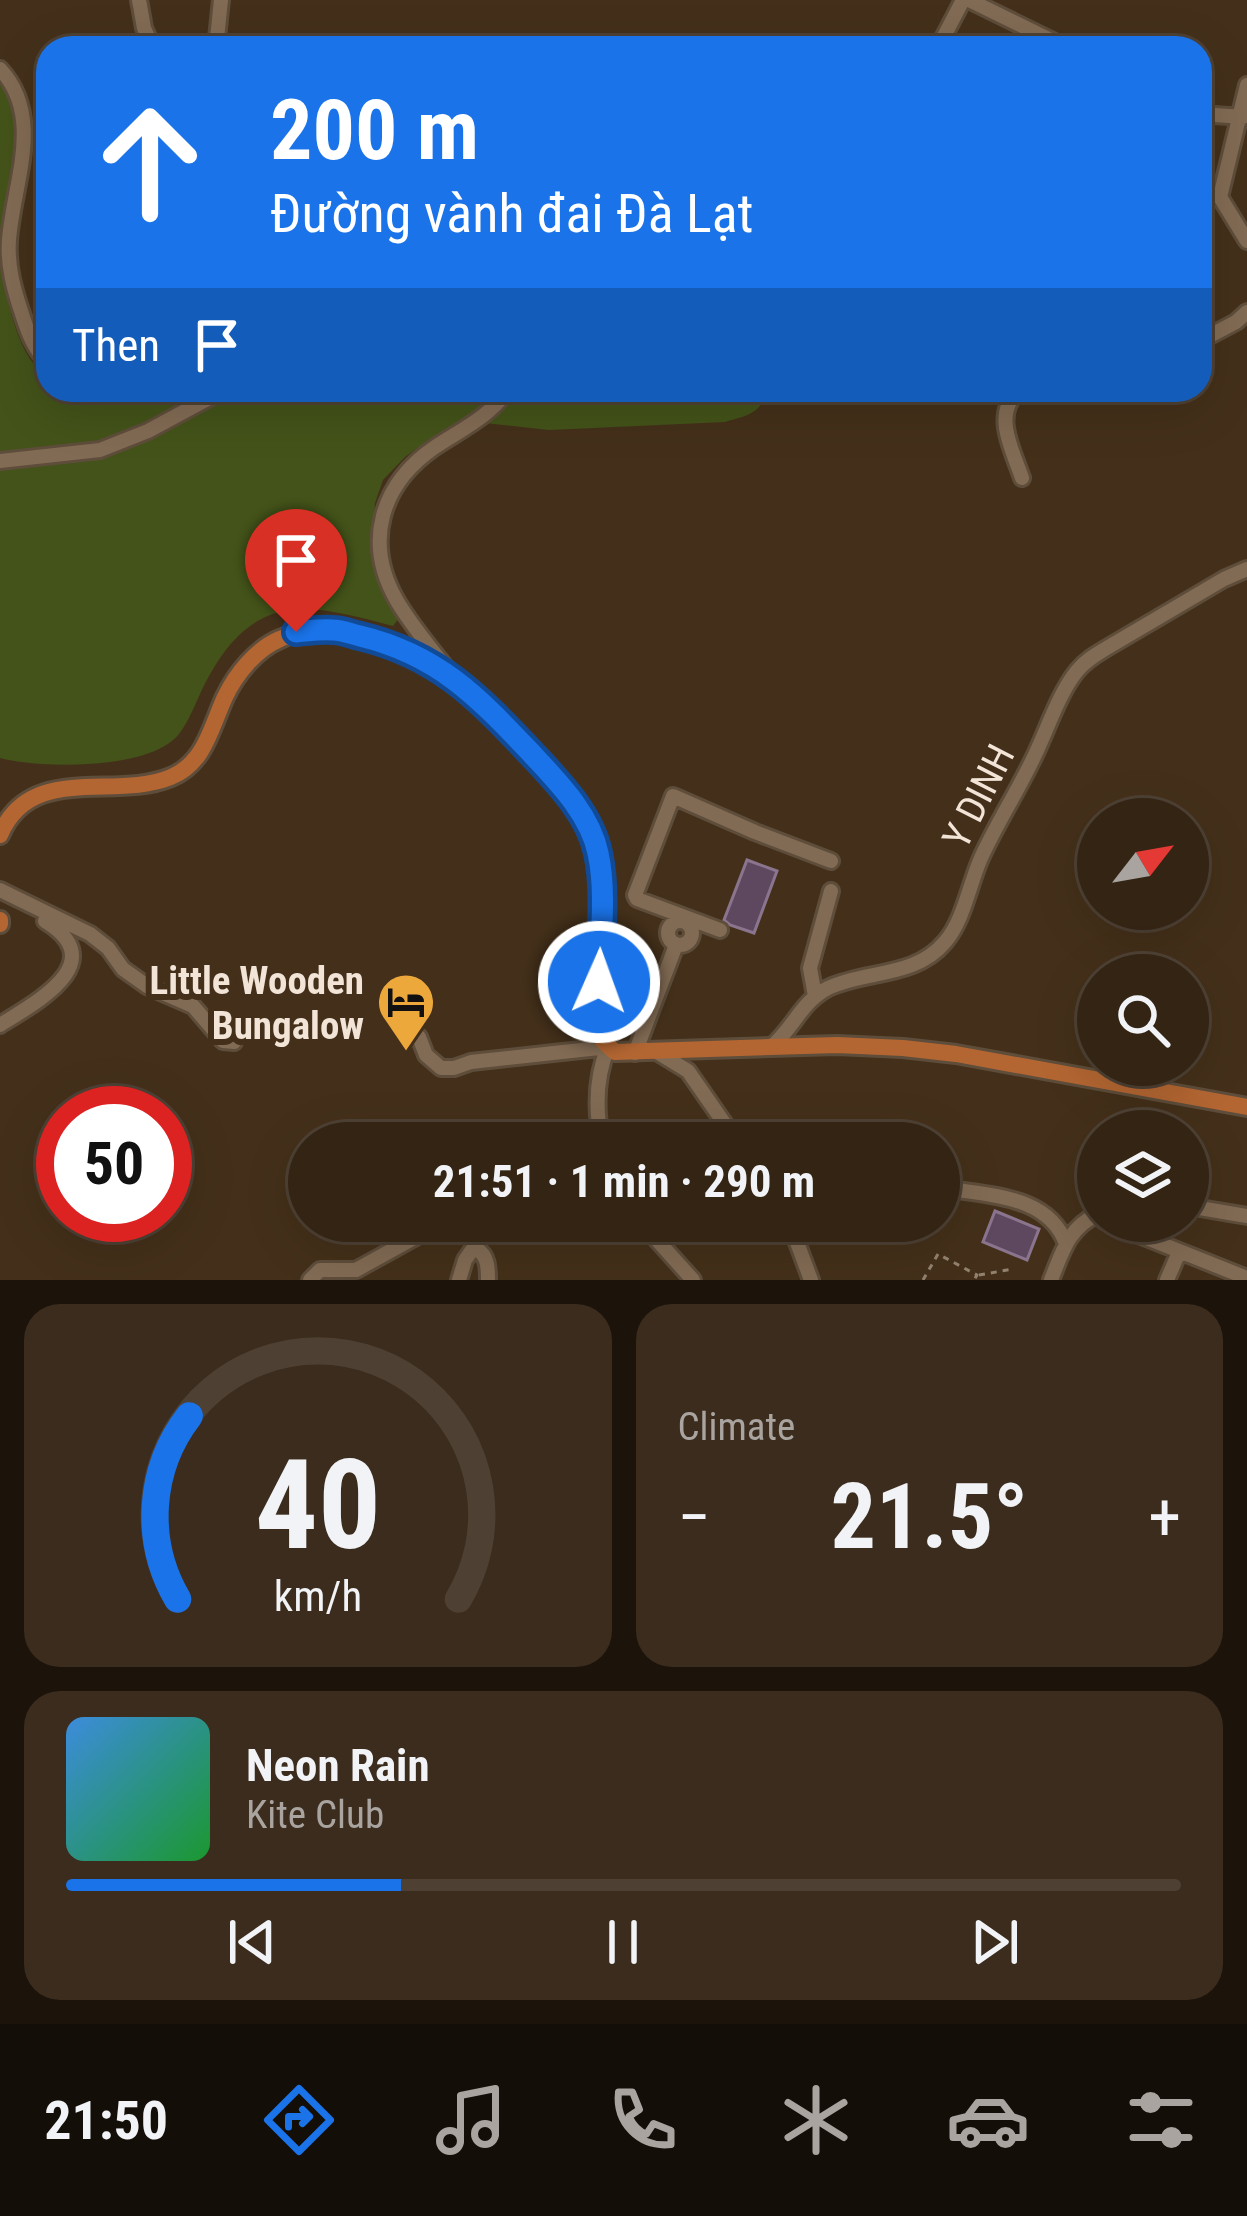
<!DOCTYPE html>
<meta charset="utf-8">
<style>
body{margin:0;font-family:"Roboto Condensed",sans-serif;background:#3b2c1d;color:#f1f3f6;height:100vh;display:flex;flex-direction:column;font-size:45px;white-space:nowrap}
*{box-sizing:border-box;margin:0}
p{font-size:39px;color:#a9a4a0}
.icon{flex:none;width:66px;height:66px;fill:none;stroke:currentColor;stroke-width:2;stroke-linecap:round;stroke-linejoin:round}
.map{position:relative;height:1280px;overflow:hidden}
.drawer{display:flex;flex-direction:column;gap:24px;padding:24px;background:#1c140b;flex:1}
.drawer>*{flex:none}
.guide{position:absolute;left:36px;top:36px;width:1176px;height:366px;border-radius:36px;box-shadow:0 12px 48px #0002,0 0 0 3px #4e4134;background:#1a73e8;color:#fff;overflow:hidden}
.needle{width:78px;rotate:59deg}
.controls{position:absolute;left:1077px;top:798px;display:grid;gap:24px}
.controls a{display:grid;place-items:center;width:132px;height:132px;border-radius:50%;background:#332414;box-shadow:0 12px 48px #0002,0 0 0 3px #4e4134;font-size:60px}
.speed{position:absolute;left:36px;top:1086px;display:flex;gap:24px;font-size:60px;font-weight:700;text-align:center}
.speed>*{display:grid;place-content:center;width:156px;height:156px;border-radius:50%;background:#332414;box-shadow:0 12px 48px #0002,0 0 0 3px #4e4134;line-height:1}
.speed .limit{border:18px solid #d22;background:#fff;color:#111}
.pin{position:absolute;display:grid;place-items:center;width:102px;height:102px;color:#fff;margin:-123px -51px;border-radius:50% 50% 50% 0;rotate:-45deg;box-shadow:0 0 12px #0007}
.pin .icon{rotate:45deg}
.me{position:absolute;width:132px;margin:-66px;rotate:2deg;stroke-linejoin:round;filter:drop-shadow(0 0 9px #0008)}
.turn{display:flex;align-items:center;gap:42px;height:252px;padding:0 36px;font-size:54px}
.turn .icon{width:156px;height:156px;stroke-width:2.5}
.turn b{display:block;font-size:84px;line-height:102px}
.then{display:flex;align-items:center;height:114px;padding:0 36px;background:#0003;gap:24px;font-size:45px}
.big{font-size:90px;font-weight:700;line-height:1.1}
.drawer .card{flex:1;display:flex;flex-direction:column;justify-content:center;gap:18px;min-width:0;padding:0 42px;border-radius:36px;background:#3b2c1d}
.drawer .dial{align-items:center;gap:0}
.dial svg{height:312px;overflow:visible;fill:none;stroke:#4e4134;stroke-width:7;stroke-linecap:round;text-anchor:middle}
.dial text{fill:#f1f3f6;stroke:none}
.song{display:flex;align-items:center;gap:36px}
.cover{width:144px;height:144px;border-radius:18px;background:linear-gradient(135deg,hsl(210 70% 55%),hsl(130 70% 35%))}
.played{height:12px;border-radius:6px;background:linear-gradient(90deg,#1a73e8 30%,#4e4134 30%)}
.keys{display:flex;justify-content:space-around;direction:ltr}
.heat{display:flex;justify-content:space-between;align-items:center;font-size:66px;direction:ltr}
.drawer .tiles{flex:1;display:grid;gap:24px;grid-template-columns:1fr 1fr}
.card:last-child{grid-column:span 2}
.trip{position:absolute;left:288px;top:1122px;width:672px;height:120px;border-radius:60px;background:#332414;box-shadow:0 12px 48px #0002,0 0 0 3px #4e4134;font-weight:700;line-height:120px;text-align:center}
.tabs{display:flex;height:192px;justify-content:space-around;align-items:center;background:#140e08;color:#a9a4a0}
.tabs .icon{width:84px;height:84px}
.tabs .active{color:#1a73e8}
.tabs b{font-size:54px;color:#f1f3f6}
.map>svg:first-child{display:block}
.green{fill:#435319}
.building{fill:#5d485f;stroke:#8b758e;stroke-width:3}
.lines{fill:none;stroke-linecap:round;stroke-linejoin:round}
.minor-casing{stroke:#5e4d3a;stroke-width:20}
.major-casing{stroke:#5e4d3a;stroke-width:22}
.path{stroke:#92816f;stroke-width:3;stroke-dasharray:6 6;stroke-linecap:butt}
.minor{stroke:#826b54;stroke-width:14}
.major{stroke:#b36632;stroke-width:16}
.route-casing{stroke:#114b97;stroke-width:30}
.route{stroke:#1a73e8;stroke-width:21}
.labels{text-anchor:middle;stroke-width:12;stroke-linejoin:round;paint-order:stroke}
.street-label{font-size:39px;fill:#f2e5d8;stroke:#44301a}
.poi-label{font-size:39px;font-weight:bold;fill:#f2e5d8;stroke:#44301a;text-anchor:end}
</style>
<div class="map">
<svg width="1247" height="1280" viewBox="0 0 1247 1280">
<rect width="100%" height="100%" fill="#44301a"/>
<path class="green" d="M0,84C34,128 3,190 0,239C0,267 6,296 14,323C21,344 29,364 48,377V390H766C763,414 745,416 725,422L549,430L485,423L464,426L431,438L405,457L383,480L375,503L372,550L387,599L399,618L393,626C310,604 257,590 209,676C198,695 192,717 179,734C151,770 41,769 0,758Z"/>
<path class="building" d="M747,860L777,871L754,933L730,925L724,920Z
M995,1211L1039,1229L1027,1260L983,1242Z"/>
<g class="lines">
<defs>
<path id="minor" d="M139,0L144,28L153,48
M969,0L1067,48
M941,42L963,0
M216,48L221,0
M0,69C45,117 13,184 9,240C7,266 14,290 22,314C28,333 34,349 48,363
M1247,85L1220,197L1247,241
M1200,114L1243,117
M1200,341L1236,322L1247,312
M1019,390C992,415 1012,448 1022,478
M0,461L100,450L148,431L224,390
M447,669C430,647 411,625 397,601C363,542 381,484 435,447C462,429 489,417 508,390
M0,890L90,934L108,948L123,969L147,986L193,1006L223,1041L234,1042
M668 933a12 12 0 1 1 24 0a12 12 0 1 1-24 0Z
M720,930L637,899L635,895L673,796L755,832L831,861
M815,996L810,968L831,891
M0,1025C38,1001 112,962 45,921
M419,1037L426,1055L441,1068H454L471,1062L608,1047C595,1079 595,1110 602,1143
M771,1047C793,1029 801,1002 828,988C866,970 915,978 945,942C964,920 969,885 981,858C996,825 1016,794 1032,761C1046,734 1058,694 1077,671C1085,661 1095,655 1105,649L1224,579L1247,569
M657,1052L688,1071L738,1143
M635,1053L676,945
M580,1143L600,1135
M939,1187C984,1196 1048,1193 1066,1244
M1188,1206L1247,1216
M640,1221L693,1280
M789,1221L811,1280
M1104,1221L1247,1278
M310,1280L320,1270H356L432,1228L450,1227
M459,1280L465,1260L472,1250L477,1249C488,1256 488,1268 488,1280
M1051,1280C1062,1252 1069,1227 1098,1214
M1167,1280L1179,1252"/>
<path id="major" d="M0,835C31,762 114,801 171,777C205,763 211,727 225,697C236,674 256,649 280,639C329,616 410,644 451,675C480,697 505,725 529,751C556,780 585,809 597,847C605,873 601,903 601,929C600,962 599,996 599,1029L603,1041L615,1052L837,1045L903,1048L956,1054L1247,1107
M0,920V924"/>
</defs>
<use href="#minor" class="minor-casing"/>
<use href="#major" class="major-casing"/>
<path class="path" d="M979,1275L1013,1269
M923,1280L938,1254L977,1275L974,1280"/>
<use href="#minor" class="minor"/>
<use href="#major" class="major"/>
</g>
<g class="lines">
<defs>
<path id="route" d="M296,632C308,631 321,629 333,630C342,630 351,634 360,636C439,655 478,697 532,754C558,782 590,814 598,853C607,894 600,941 599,982"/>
</defs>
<use href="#route" class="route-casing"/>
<use href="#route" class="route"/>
</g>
<defs>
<symbol id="hotel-pin" viewBox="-11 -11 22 30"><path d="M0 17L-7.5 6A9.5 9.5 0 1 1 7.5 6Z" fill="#eda83b" stroke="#44301a"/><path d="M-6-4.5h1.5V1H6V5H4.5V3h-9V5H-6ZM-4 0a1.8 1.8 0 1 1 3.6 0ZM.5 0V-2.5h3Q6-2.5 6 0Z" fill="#111"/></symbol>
</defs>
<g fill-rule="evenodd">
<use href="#hotel-pin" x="373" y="969" width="66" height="90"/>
</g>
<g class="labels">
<g class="street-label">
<text transform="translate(978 796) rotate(-63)" y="14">Y DINH</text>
</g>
<g class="poi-label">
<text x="364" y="994">Little Wooden<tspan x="364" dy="45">Bungalow</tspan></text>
</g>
</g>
</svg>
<div class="controls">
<a><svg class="needle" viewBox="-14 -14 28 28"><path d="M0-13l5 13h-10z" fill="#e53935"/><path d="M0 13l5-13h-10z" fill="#a9a4a0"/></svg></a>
<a><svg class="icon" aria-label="search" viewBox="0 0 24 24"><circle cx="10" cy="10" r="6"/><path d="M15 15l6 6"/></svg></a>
<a><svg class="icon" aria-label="layers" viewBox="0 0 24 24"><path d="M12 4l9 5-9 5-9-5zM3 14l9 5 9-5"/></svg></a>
</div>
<div class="speed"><div class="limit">50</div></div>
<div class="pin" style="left:296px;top:632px;background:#d93025"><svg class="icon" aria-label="arrive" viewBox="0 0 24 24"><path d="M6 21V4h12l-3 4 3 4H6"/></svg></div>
<svg class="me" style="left:599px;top:982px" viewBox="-20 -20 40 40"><circle r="17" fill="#1a73e8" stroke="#fff" stroke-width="3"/><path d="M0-11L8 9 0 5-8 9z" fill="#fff"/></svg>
<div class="trip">21:51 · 1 min · 290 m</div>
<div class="guide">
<div class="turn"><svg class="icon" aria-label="ahead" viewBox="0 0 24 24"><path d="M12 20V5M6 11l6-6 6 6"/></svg><div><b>200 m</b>Đường vành đai Đà Lạt</div></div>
<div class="then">Then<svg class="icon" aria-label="arrive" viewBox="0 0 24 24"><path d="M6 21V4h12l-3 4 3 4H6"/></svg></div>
</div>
</div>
<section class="drawer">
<div class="tiles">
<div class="card dial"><svg viewBox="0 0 100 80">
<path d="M14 69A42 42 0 1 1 86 69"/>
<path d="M14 69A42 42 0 0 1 17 22" stroke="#1a73e8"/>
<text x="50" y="56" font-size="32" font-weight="700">40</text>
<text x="50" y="72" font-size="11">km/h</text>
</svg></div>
<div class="card"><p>Climate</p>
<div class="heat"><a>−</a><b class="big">21.5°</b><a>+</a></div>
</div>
<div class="card">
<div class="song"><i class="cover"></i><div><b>Neon Rain</b><p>Kite Club</p></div></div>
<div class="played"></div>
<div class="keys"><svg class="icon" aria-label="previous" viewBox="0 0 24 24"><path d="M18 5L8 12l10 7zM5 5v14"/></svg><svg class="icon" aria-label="pause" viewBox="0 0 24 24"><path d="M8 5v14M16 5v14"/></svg><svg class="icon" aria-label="next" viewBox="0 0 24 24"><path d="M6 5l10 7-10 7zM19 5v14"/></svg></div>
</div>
</div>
</section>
<nav class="tabs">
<b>21:50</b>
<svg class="icon active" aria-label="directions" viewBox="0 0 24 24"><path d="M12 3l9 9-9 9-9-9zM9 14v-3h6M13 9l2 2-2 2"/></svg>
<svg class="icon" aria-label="music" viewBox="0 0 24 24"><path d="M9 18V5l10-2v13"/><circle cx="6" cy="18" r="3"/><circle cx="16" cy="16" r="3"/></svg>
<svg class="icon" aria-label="phone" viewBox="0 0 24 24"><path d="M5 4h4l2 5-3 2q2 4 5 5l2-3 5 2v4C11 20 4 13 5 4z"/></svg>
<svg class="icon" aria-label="climate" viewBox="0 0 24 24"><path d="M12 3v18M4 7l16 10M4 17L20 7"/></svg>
<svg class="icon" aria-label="car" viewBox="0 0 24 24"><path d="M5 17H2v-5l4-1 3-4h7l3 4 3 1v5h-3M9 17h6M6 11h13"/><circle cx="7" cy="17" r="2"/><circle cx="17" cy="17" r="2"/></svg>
<svg class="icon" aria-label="filters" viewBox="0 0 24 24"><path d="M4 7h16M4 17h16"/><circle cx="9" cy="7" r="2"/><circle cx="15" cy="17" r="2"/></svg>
</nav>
